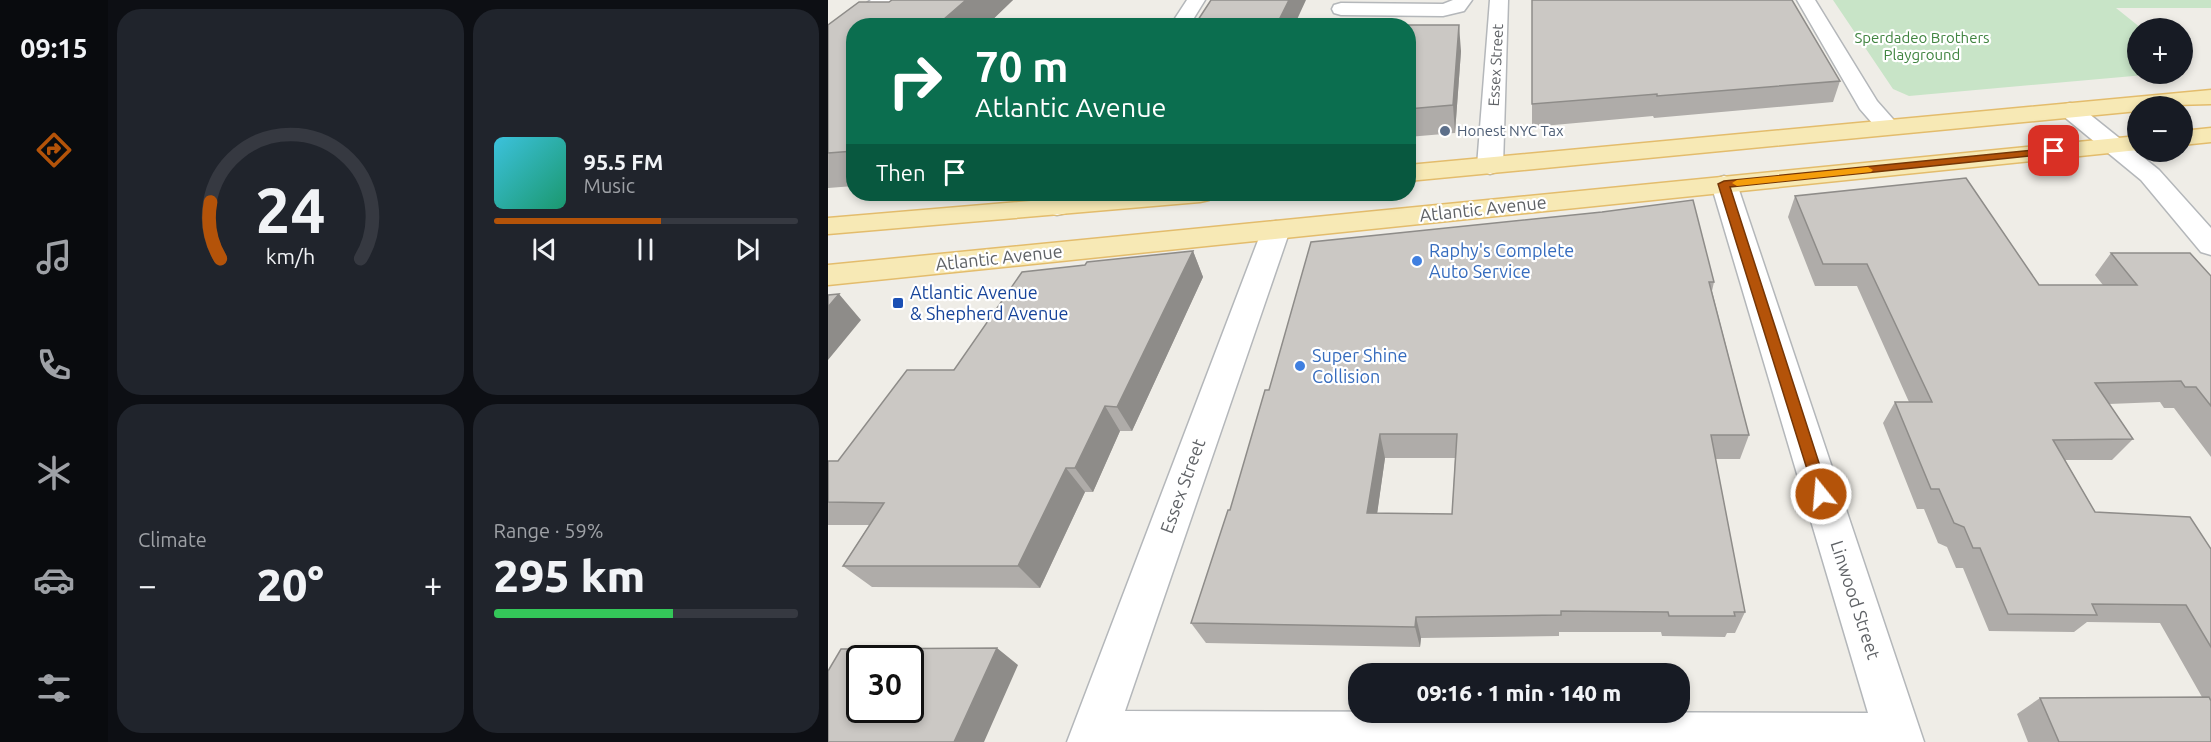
<!DOCTYPE html>
<meta charset="utf-8">
<style>
body{margin:0;font-family:Ubuntu,sans-serif;background:#20242c;color:#f1f3f6;height:100vh;display:flex;flex-direction:column;font-size:22px;white-space:nowrap}
*{box-sizing:border-box;margin:0}
p{font-size:20px;color:#9ea1a6}
.icon{flex:none;width:33px;height:33px;fill:none;stroke:currentColor;stroke-width:2;stroke-linecap:round;stroke-linejoin:round}
.map{position:relative;flex:1;overflow:hidden}
.details{display:flex;flex-direction:column;gap:9px;padding:9px;background:#0d0f14;width:720px}
.details>*{flex:none}
.top-card{position:absolute;left:18px;top:18px;width:570px;height:183px;border-radius:24px;box-shadow:0 3px 9px #0003;background:#0b6e4f;color:#fff;overflow:hidden}
.fabs{position:absolute;left:1299px;top:18px;display:grid;gap:12px}
.fabs a{display:grid;place-items:center;width:66px;height:66px;border-radius:50%;background:#171b24;box-shadow:0 3px 9px #0003;font-size:30px}
.speed{position:absolute;left:18px;top:645px;display:flex;gap:12px;font-size:30px;font-weight:700;text-align:center}
.speed>*{display:grid;place-content:center;width:78px;height:78px;border-radius:50%;background:#171b24;box-shadow:0 3px 9px #0003;line-height:1}
.speed .limit{border:3px solid #111;border-radius:9px;background:#fff;color:#111}
.pin{position:absolute;display:grid;place-items:center;width:51px;height:51px;color:#fff;margin:-26px;border-radius:12px;box-shadow:0 3px 9px #0006}
.me{position:absolute;width:66px;margin:-33px;rotate:343deg;stroke-linejoin:round;filter:drop-shadow(0 0 4px #0008)}
.turn{display:flex;align-items:center;gap:21px;height:126px;padding:0 30px;font-size:27px}
.turn .icon{width:78px;height:78px;stroke-width:2.5}
.turn b{display:block;font-size:42px;line-height:51px}
.then{display:flex;align-items:center;height:57px;padding:0 30px;background:#0003;gap:12px;font-size:22px}
.big{font-size:45px;font-weight:800;line-height:1.1}
.details .tile{flex:1;display:flex;flex-direction:column;justify-content:center;gap:9px;min-width:0;padding:0 21px;border-radius:24px;background:#20242c}
.details .dial{align-items:center;gap:0}
.dial svg{height:156px;overflow:visible;fill:none;stroke:#363941;stroke-width:7;stroke-linecap:round;text-anchor:middle}
.dial text{fill:#f1f3f6;stroke:none}
.song{display:flex;align-items:center;gap:18px}
.cover{width:72px;height:72px;border-radius:9px;background:linear-gradient(135deg,hsl(190 70% 55%),hsl(160 70% 35%))}
.played{height:6px;border-radius:3px;background:linear-gradient(90deg,#b45309 55%,#363941 55%)}
.keys{display:flex;justify-content:space-around;direction:ltr}
.heat{display:flex;justify-content:space-between;align-items:center;font-size:33px;direction:ltr}
.charge{height:9px;border-radius:4px;background:linear-gradient(90deg,#34c759 59%,#363941 0)}
.details .tiles{flex:1;display:grid;gap:9px;grid-template-columns:repeat(2,1fr)}
.trip{position:absolute;left:520px;top:663px;width:342px;height:60px;border-radius:24px;background:#171b24;box-shadow:0 3px 9px #0003;font-weight:800;line-height:60px;text-align:center}
main{display:flex;flex:1;min-height:0}
.tabs{display:flex;flex-direction:column;width:108px;justify-content:space-around;align-items:center;background:#090b0e;color:#9ea1a6}
.tabs .icon{width:42px;height:42px}
.tabs .active{color:#b45309}
.tabs b{font-size:27px;color:#f1f3f6}
.map>svg:first-child{display:block}
.green{fill:#c8e4c7}
.lines{fill:none;stroke-linecap:round;stroke-linejoin:round}
.minor-casing{stroke:#b4b7ba;stroke-width:3}
.major-casing{stroke:#e3bc6c;stroke-width:3}
.minor{fill:#fff;fill-rule:evenodd}
.major{fill:#f7e9b5;fill-rule:evenodd}
.wall{fill:#afaca9;fill-rule:evenodd}
.shaded-wall{fill:#8e8c89}
.building{fill:#cbc8c4;stroke:#8e8c89;stroke-width:1.5;fill-rule:evenodd}
.route{fill:#b45309;stroke:#753606;stroke-width:1.5}
.slow{fill:#f59e0b}
.service-dot{fill:#5c6f8a;stroke:#fff;stroke-width:2}
.shop-dot{fill:#3f7fe0;stroke:#fff;stroke-width:2}
.transit-dot{fill:#1a4fb4;stroke:#fff;stroke-width:2}
.labels{text-anchor:middle;stroke-width:4.5;stroke-linejoin:round;paint-order:stroke}
.far-park-label{font-size:15px;fill:#408440;stroke:#fff}
.far-street-label{font-size:15px;fill:#5f6266;stroke:#fff}
.far-service-label{font-size:15px;fill:#4e5e75;stroke:#fff;text-anchor:start}
.street-label{font-size:18px;fill:#5f6266;stroke:#fff}
.shop-label{font-size:18px;fill:#366cbe;stroke:#fff;text-anchor:start}
.transit-label{font-size:18px;fill:#164399;stroke:#fff;text-anchor:start}
</style>
<main>
<nav class="tabs">
<b>09:15</b>
<svg class="icon active" aria-label="directions" viewBox="0 0 24 24"><path d="M12 3l9 9-9 9-9-9zM9 14v-3h6M13 9l2 2-2 2"/></svg>
<svg class="icon" aria-label="music" viewBox="0 0 24 24"><path d="M9 18V5l10-2v13"/><circle cx="6" cy="18" r="3"/><circle cx="16" cy="16" r="3"/></svg>
<svg class="icon" aria-label="phone" viewBox="0 0 24 24"><path d="M5 4h4l2 5-3 2q2 4 5 5l2-3 5 2v4C11 20 4 13 5 4z"/></svg>
<svg class="icon" aria-label="climate" viewBox="0 0 24 24"><path d="M12 3v18M4 7l16 10M4 17L20 7"/></svg>
<svg class="icon" aria-label="car" viewBox="0 0 24 24"><path d="M5 17H2v-5l4-1 3-4h7l3 4 3 1v5h-3M9 17h6M6 11h13"/><circle cx="7" cy="17" r="2"/><circle cx="17" cy="17" r="2"/></svg>
<svg class="icon" aria-label="filters" viewBox="0 0 24 24"><path d="M4 7h16M4 17h16"/><circle cx="9" cy="7" r="2"/><circle cx="15" cy="17" r="2"/></svg>
</nav>
<section class="details">
<div class="tiles">
<div class="tile dial"><svg viewBox="0 0 100 80">
<path d="M14 69A42 42 0 1 1 86 69"/>
<path d="M14 69A42 42 0 0 1 9 40" stroke="#b45309"/>
<text x="50" y="56" font-size="32" font-weight="700">24</text>
<text x="50" y="72" font-size="11">km/h</text>
</svg></div>
<div class="tile">
<div class="song"><i class="cover"></i><div><b>95.5 FM</b><p>Music</p></div></div>
<div class="played"></div>
<div class="keys"><svg class="icon" aria-label="previous" viewBox="0 0 24 24"><path d="M18 5L8 12l10 7zM5 5v14"/></svg><svg class="icon" aria-label="pause" viewBox="0 0 24 24"><path d="M8 5v14M16 5v14"/></svg><svg class="icon" aria-label="next" viewBox="0 0 24 24"><path d="M6 5l10 7-10 7zM19 5v14"/></svg></div>
</div>
<div class="tile"><p>Climate</p>
<div class="heat"><a>−</a><b class="big">20°</b><a>+</a></div>
</div>
<div class="tile"><p>Range · 59%</p><b class="big">295 km</b><div class="charge"></div></div>
</div>
</section>
<div class="map">
<svg width="1383" height="742" viewBox="0 0 1383 742">
<rect width="100%" height="100%" fill="#efede7"/>
<path class="green" d="M1005,0H1383V8H1288L1313,28H1310V74H1328L1081,96L1065,89Z"/>
<g class="lines">
<defs>
<path id="minor" d="M43,0H64L33,26H26V31L7,45L0,47V32Z
M359,0H377L361,26H342Z
M625,0H644L636,11L615,16L513,15L506,13L504,9L506,5L513,3L615,4Z
M662,0H680L675,166L671,171L662,174L653,171L649,166Z
M969,0H987L1049,101L1072,127L1068,132L1060,134L1052,132L1032,109Z
M1242,103L1250,105L1331,170L1383,228V255L1373,252L1313,180L1234,115L1231,110L1234,105Z
M896,176L905,179L909,184L1096,742H239L434,230L438,224L448,221L458,224L462,230L297,711L1040,713L883,184L887,179Z
M225,194H251L238,213L229,215L220,213L216,207Z"/>
<path id="major" d="M1383,90V104L1310,106V111L580,181V165Z
M1383,128V142L1354,145V131Z
M1310,136V150L0,285V265Z
M285,194H385L381,200L372,202L0,234V218Z"/>
</defs>
<use href="#minor" class="minor-casing"/>
<use href="#major" class="major-casing"/>
<use href="#minor" class="minor"/>
<use href="#major" class="major"/>
</g>
<path class="wall" d="M64,0H185L158,26H26V186L0,188V25L61,2Z
M704,0L1012,81L1005,102L826,118L825,116L704,127Z
M580,26L633,51L627,133L580,137Z
M967,196L1211,285H1275L1267,275L1283,253L1383,276V457L1346,408H1336L1332,402L1281,404L1305,439L1284,460H1237L1267,512L1383,549V742H1200L1189,714L1212,698L1374,697L1332,623L1259,622L1246,632L1161,631L1135,568H1128L1119,547L1110,543L1096,509H1089L1055,423L1067,402H1081L1029,286H987L960,217Z
M483,242L886,282L884,291L921,435L912,459H887L917,612L907,633H899L897,637L834,636L833,632H731V636L593,638L592,647L378,643L363,623L402,510L441,390ZM557,458H627L624,514L549,513Z
M365,251L375,277L304,431H292L265,492H257L212,588L44,587L15,566L41,525H0V461H10L257,265Z"/>
<path class="shaded-wall" d="M138,0H185L158,26H108Z
M461,0H478L466,26H448Z
M631,25L633,51L627,133L625,105Z
M365,251L375,277L304,431L289,407Z
M11,294L33,320L0,360V307Z
M277,406L292,431L265,492L247,468Z
M552,434L557,458L546,536L539,513Z
M238,468L257,492L212,588L190,566Z
M588,617L593,638L592,647L587,627Z
M169,648L190,665L156,742H126Z"/>
<path class="building" d="M64,0H138L108,26H26V151L0,153V25L31,2H61Z
M383,0H461L448,26H366Z
M704,0H964L1012,81L829,96V94L704,104Z
M542,25H631L625,105L580,109V26Z
M1138,178L1211,285H1309L1283,253H1362L1383,276V406L1368,387H1357L1353,381L1267,383L1305,439L1225,440L1267,512L1362,517L1383,549V647L1358,605L1264,604L1269,615L1180,614L1152,548H1145L1136,527L1126,523L1111,489H1103L1067,402H1104L1039,264H995L967,196Z
M865,200L886,282H881L921,435H883L917,612H906L907,616H841L840,612L733,611V615L588,617L587,627L363,623L400,510H402L437,390H441L483,242L774,212ZM552,434H629L624,514L539,513Z
M365,251L289,407L277,406L247,468H238L190,566H15L56,503L0,502V461H10L79,370H126L194,272L257,265L259,262Z
M11,294L0,307V295Z
M169,648L126,742H0V671L13,649ZM32,658H82V710H32Z
M1381,697L1383,701V742H1231L1212,698Z"/>
<path class="route" d="M1226,148L1231,151L1229,153L902,187L1001,494L999,498L993,500L988,498L890,184L896,181Z"/>
<path class="slow" d="M1040,167L1045,170L1043,172L909,186L904,183L909,180Z"/>
<circle class="service-dot" cx="617" cy="131" r="6"/>
<g class="shop-dot">
<circle cx="589" cy="261" r="6"/>
<circle cx="472" cy="366" r="6"/>
</g>
<rect class="transit-dot" x="64" y="297" width="12" height="12" rx="3"/>
<g class="labels">
<g class="far-park-label">
<text x="1094" y="43">Sperdadeo Brothers<tspan x="1094" dy="17">Playground</tspan></text>
</g>
<g class="far-street-label">
<text transform="translate(668 65) rotate(-87)" y="5">Essex Street</text>
</g>
<g class="far-service-label">
<text x="629" y="136">Honest NYC Tax</text>
</g>
<g class="street-label">
<text transform="translate(655 209) rotate(-6)" y="6">Atlantic Avenue</text>
<text transform="translate(171 258) rotate(-6)" y="6">Atlantic Avenue</text>
<text transform="translate(355 486) rotate(-70)" y="6">Essex Street</text>
<text transform="translate(1027 600) rotate(72)" y="6">Linwood Street</text>
</g>
<g class="shop-label">
<text x="601" y="257">Raphy's Complete<tspan x="601" dy="21">Auto Service</tspan></text>
<text x="484" y="362">Super Shine<tspan x="484" dy="21">Collision</tspan></text>
</g>
<g class="transit-label">
<text x="82" y="299">Atlantic Avenue<tspan x="82" dy="21">&amp; Shepherd Avenue</tspan></text>
</g>
</g>
</svg>
<div class="fabs">
<a>+</a>
<a>−</a>
</div>
<div class="speed"><div class="limit">30</div></div>
<div class="pin" style="left:1226px;top:151px;background:#d93025"><svg class="icon" aria-label="arrive" viewBox="0 0 24 24"><path d="M6 21V4h12l-3 4 3 4H6"/></svg></div>
<svg class="me" style="left:993px;top:494px" viewBox="-20 -20 40 40"><circle r="17" fill="#b45309" stroke="#fff" stroke-width="3"/><path d="M0-11L8 9 0 5-8 9z" fill="#fff"/></svg>
<div class="trip">09:16 · 1 min · 140 m</div>
<div class="top-card">
<div class="turn"><svg class="icon" aria-label="right" viewBox="0 0 24 24"><path d="M7 20v-9h11M14 6l5 5-5 5"/></svg><div><b>70 m</b>Atlantic Avenue</div></div>
<div class="then">Then<svg class="icon" aria-label="arrive" viewBox="0 0 24 24"><path d="M6 21V4h12l-3 4 3 4H6"/></svg></div>
</div>
</div>
</main>
